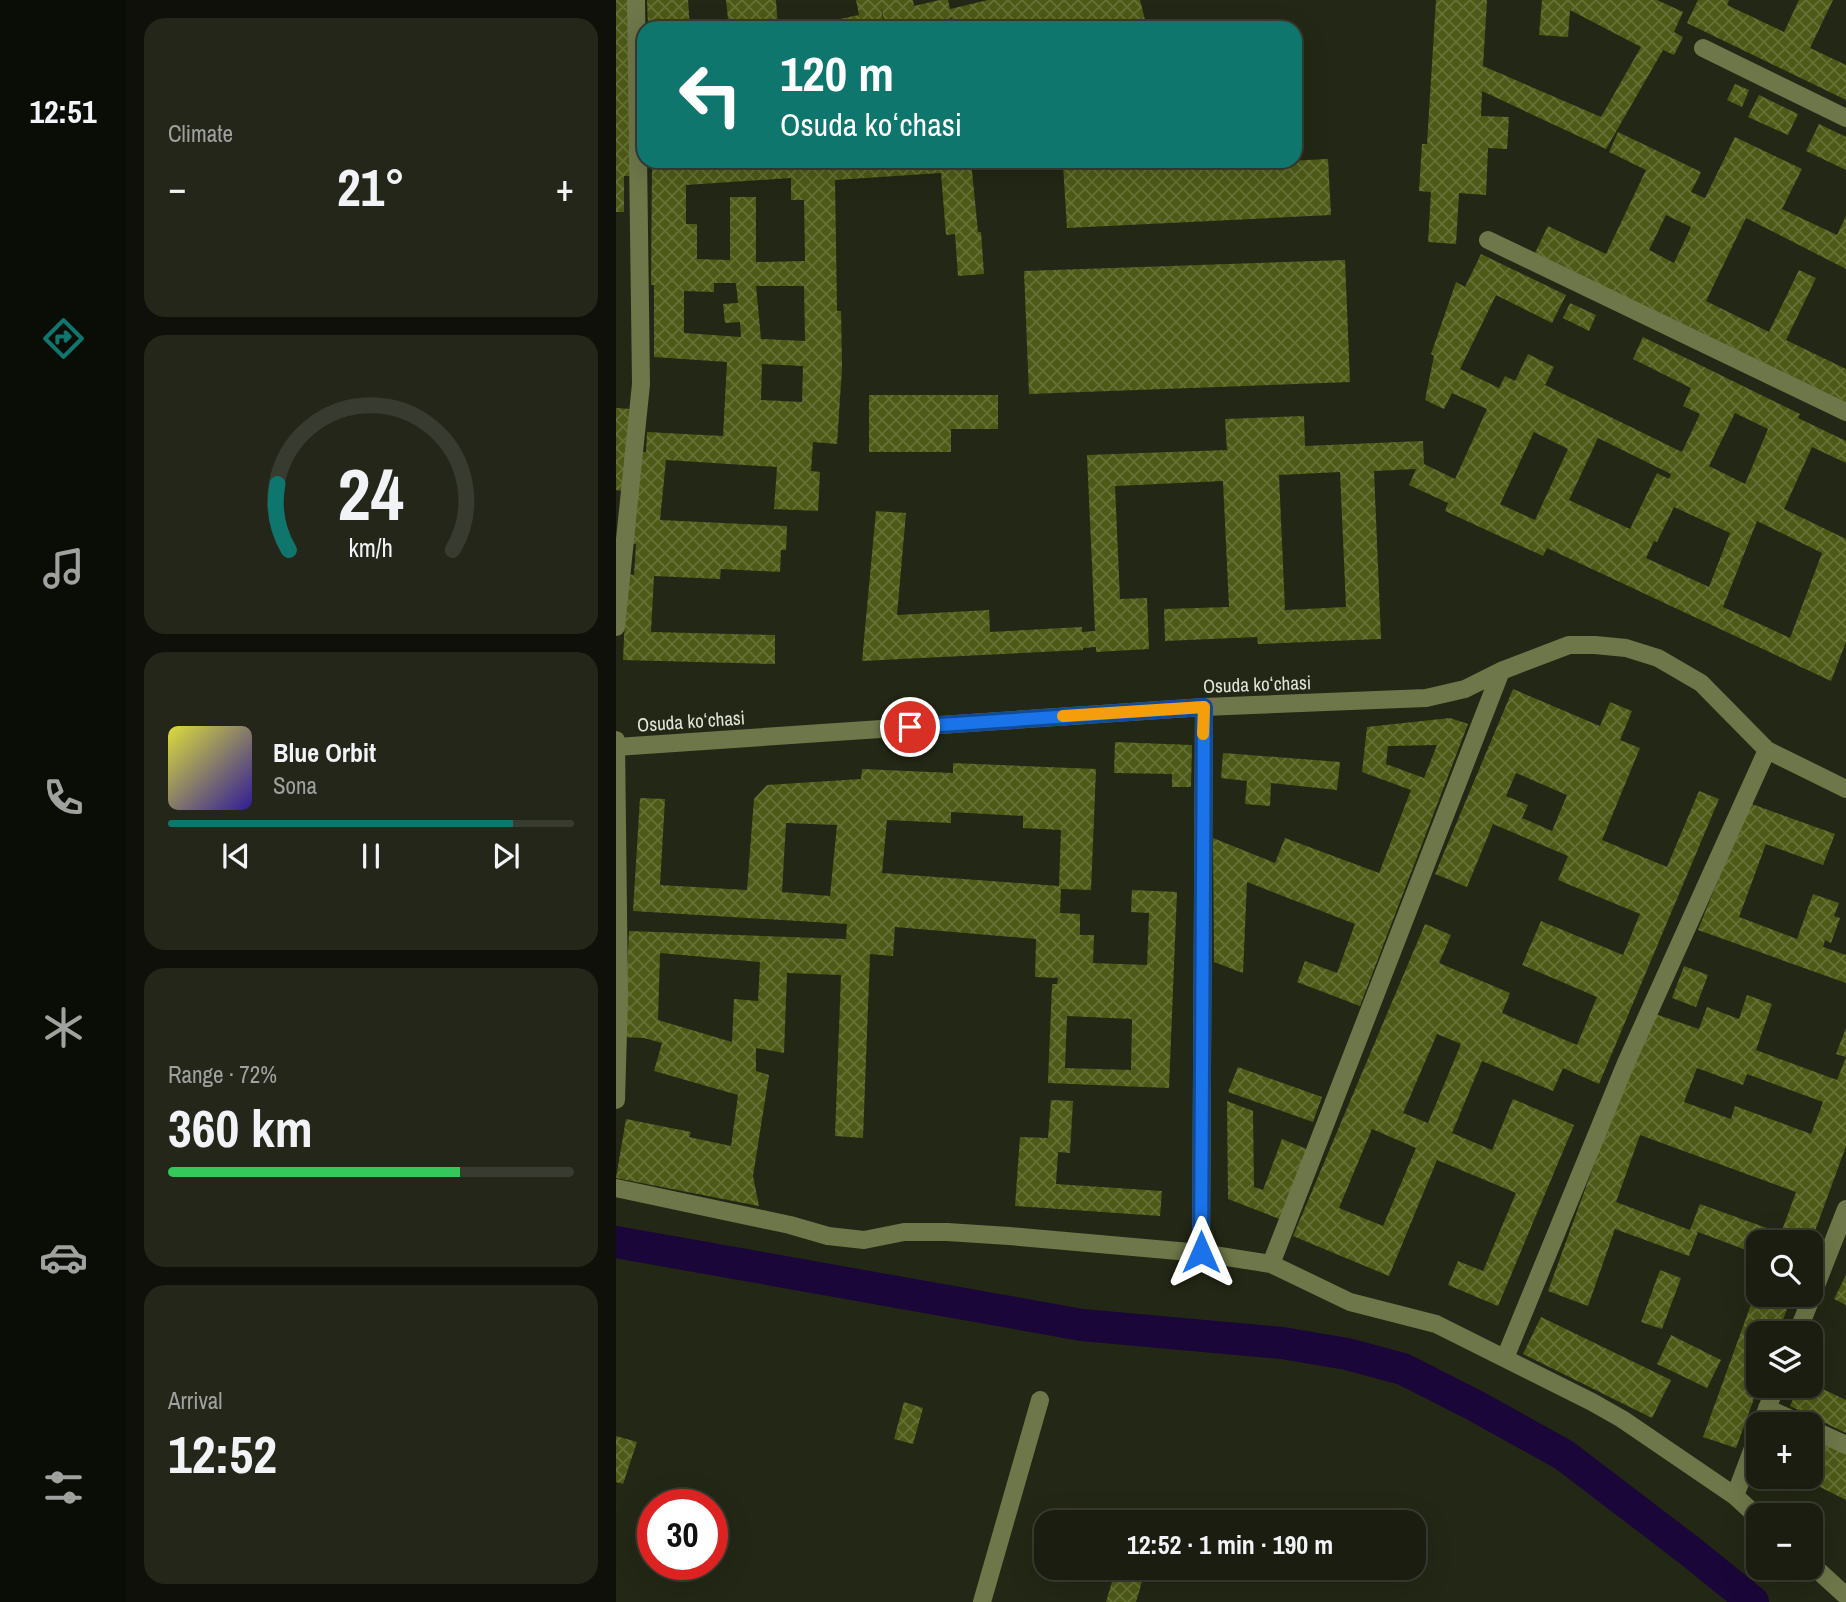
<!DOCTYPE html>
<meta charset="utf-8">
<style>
body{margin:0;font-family:"Archivo Narrow",sans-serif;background:#232619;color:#f1f3f6;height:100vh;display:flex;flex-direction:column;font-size:26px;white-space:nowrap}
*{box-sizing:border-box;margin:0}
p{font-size:23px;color:#9fa29f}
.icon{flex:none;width:38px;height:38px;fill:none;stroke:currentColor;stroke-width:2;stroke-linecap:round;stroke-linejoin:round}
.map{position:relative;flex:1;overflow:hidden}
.side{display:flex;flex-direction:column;gap:18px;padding:18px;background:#0e1009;width:490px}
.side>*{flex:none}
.hud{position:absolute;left:21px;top:21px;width:665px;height:147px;border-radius:21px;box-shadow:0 7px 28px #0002,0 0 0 2px #383b30;background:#0f766e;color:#fff;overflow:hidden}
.tools{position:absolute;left:1130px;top:1230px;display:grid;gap:14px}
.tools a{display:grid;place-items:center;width:77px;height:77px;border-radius:14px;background:#1a1d10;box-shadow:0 7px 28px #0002,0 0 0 2px #383b30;font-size:35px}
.speed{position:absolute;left:21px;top:1489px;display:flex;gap:14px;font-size:35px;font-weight:700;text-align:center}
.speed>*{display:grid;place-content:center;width:91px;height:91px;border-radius:50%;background:#1a1d10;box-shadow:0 7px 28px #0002,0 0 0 2px #383b30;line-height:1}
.speed .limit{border:10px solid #d22;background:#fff;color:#111}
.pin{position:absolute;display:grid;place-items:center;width:60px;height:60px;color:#fff;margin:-30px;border:4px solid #fff;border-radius:50%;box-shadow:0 2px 7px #0007}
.me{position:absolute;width:77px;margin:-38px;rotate:0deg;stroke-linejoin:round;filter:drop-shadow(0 0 5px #0008)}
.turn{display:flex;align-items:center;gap:24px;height:147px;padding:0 28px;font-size:32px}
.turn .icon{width:91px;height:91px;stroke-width:2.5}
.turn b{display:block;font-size:49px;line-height:60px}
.big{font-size:52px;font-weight:700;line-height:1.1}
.side .card{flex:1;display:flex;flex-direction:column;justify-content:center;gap:10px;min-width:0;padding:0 24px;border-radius:21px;background:#232619}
.side .dial{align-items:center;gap:0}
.dial svg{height:182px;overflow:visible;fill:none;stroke:#383b30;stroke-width:7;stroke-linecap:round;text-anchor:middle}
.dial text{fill:#f1f3f6;stroke:none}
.song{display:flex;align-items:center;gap:21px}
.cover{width:84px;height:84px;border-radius:10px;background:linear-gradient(135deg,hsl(60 70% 55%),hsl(250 70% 35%))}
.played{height:7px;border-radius:4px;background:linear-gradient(90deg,#0f766e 85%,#383b30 85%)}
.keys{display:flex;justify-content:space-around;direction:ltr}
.heat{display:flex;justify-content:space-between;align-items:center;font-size:38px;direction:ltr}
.charge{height:10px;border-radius:5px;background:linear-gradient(90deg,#34c759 72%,#383b30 0)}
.trip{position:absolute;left:418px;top:1510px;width:392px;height:70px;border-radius:21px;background:#1a1d10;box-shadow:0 7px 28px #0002,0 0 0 2px #383b30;font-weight:700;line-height:70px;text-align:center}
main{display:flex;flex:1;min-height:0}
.menu{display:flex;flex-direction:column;width:126px;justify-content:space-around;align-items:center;background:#0a0c06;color:#9fa29f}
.menu .icon{width:49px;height:49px}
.menu .current{color:#0f766e}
.menu b{font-size:32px;color:#f1f3f6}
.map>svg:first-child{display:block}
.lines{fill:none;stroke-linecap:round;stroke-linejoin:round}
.canal{stroke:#1a0638;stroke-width:32}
.building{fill:url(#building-cross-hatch);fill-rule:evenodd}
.minor{stroke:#6d7749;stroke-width:18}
.route-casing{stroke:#114b97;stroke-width:18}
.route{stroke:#1a73e8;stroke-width:12}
.slow{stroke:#f59e0b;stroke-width:12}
.labels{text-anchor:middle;stroke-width:7;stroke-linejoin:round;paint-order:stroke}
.street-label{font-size:19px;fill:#e1e4d8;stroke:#232715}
</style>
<main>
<nav class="menu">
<b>12:51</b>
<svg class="icon current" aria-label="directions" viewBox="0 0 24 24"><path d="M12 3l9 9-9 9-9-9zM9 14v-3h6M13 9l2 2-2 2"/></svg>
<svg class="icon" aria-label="music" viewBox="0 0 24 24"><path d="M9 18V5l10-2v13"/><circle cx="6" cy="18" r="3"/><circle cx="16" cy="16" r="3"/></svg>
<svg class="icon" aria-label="phone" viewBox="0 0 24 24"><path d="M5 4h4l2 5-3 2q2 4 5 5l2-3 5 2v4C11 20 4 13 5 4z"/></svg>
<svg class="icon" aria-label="climate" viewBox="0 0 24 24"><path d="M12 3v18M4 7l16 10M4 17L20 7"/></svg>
<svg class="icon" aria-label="car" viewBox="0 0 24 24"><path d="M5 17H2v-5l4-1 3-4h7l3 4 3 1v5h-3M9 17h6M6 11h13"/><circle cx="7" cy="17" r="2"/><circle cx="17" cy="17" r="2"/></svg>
<svg class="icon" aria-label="filters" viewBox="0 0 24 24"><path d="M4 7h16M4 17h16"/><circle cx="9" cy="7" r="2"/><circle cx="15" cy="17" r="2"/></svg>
</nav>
<section class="side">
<div class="card"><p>Climate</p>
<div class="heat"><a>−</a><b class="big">21°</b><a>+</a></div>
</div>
<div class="card dial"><svg viewBox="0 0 100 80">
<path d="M14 69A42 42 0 1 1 86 69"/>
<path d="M14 69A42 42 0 0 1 9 40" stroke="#0f766e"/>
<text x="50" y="56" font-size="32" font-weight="700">24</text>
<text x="50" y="72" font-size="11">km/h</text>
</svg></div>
<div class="card">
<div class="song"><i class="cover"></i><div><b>Blue Orbit</b><p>Sona</p></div></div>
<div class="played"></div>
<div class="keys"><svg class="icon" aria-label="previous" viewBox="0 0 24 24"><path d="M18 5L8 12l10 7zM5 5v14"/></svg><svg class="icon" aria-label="pause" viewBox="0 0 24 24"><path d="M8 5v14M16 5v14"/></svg><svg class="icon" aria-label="next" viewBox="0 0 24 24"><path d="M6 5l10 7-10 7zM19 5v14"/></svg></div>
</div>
<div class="card"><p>Range · 72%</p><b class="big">360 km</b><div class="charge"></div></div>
<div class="card"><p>Arrival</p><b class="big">12:52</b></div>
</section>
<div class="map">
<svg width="1230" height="1602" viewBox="0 0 1230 1602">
<defs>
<pattern id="building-cross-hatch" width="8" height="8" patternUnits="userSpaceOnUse" patternTransform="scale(1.75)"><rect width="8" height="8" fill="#4d5916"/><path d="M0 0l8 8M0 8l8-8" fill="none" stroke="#667137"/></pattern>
</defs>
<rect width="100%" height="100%" fill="#232715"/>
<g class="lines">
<path class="canal" d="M0,1242L466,1325L666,1343L731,1354L787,1369L858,1405L948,1455L1074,1551L1137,1602"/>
</g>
<path class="building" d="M0,0H15L17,176H8V212H0Z
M31,0H72L74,28H32Z
M110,0H160L162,28H113Z
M240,0H297L298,6L324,0H332L334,9L372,0H524L531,28H338L336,18L291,28H270L265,7L268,28H195V25L243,15Z
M820,0H871L867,66L985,117L1025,47L954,10L952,37L923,35L926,0H1041L1067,12L1058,32L1067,37L1058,55L1047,50L990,149L866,91L865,116L893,117L891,149L872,148L870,195L843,193L840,244L812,242L815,192L803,191L806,144H811Z
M1082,0H1113L1111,5L1168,32L1183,0H1217L1194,48L1230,65V100L1071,23Z
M1119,84L1133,90L1126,107L1111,100Z
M1143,95L1182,114L1172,135L1132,117Z
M1203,124L1230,137V170L1190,151Z
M1002,132L1085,172L1075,192L1089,198L1119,137L1186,169L1166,209L1221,235L1230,216V269L1130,218L1090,301L1153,332L1183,270L1200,278L1170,340L1230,369V402L919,253L932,226L990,254L1030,170L993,152ZM1050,215L1075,227L1058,263L1033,250Z
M712,159L715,215L451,228L447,165L532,161H610V164Z
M36,161H355L362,232H365L368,274L342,276L339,234L330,235L325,173L219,180L221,311H225L226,368L221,444L197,442L195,471L204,472L202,511L158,509L161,467L50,460L44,520L171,526L170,550H165L164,572L105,569L104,579L38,576L35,632L159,635V664L7,660L11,574L18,575L20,544H17L26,452H30L31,432L107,436L111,362L38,357V285H35ZM175,178V200H188L189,261L140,262V197H114V260L81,259V224H70V185ZM98,283H120L122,303L107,304L109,323L124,322L125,337L68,333V291L98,292ZM140,286H188L189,341L145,339ZM146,364L187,366L186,402L145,400Z
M865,254L950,295L936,323L880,295L844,369L883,388L889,376L899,381L912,354L938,367L929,385L1066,452L1084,414L1067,406L1075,388L1017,359L1027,337L1184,414L1182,418L1230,441V463L1196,447L1168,509L1230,539V642L1215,681L931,548L927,556L829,511L832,503L793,485L800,469L758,471L765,639L642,644L641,637L549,641L548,609L613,607L607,481L499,486L504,599L531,598L533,649L480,652V647L467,648V650L246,661L260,511L290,513L281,615L373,610L374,632L466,627V632L479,631L471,455L611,450L609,419L688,416L689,446L807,441L808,464L839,479L871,409L836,393L828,409L809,400L818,356L815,354L840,282L849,287ZM1119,413L1152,429L1129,484L1093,466ZM918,432L952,449L919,520L884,504ZM982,438L1055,474L1053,479L1041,473L1014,529L953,500ZM724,472L730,607L669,610L663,475ZM1058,507L1114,533L1093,587L1030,558L1038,541L1041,542ZM1141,521L1206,553L1174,638L1107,607Z
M729,260L734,382L413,394L408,271Z
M954,303L980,315L973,331L947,318Z
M253,395H382V429H335V452H253Z
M0,408L15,409L6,491L0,490Z
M897,689L984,726L994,702L1016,711L1004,740L1024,748L986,840L1051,867L1083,791L1103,799L983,1084L947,1068L937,1091L866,1061L836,1133L876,1150L897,1099L958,1125L882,1306L832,1285L842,1261L867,1271L900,1193L821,1160L773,1276L677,1236L809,924L835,935L823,963L894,993L886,1013L961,1045L981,997L906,965L925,921L1007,955L1024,914L942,880L952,856L877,824L851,887L819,874ZM900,773L951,795L936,831L906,818L912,805L890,796ZM821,1034L845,1044L812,1123L787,1113ZM756,1129L800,1148L767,1226L723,1208Z
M834,718L852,724L744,1006L681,982L689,961L721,973L739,924L631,882L627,973L598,962L597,838L659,863L669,838L763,873L795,790L746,772L751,727ZM821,745L808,778L770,764L772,746Z
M499,742L576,745L575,787H556V774L498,773Z
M607,753L724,762L721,790L655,783L654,806L629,804L631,781L605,778Z
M337,763L480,769L475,890L445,889L444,913L464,914V935H478L477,963L531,965L533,913L515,912L516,890L561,892L553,1088L432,1083L436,984H441L442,978L419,977L420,939L279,927L277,956L254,954L247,1138L219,1136L225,975L171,973L168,1053L140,1048V1071L153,1075L137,1176L143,1206L0,1178L10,1119L75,1132L73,1137L115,1146L122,1095L38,1071L46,1043L28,1038L8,1037L13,931L230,939L231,924L17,911L24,798L49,799L44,885L131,890L138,799L151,785L245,779L246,769L337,773ZM335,812L407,816V828L445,830L443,886L266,873L271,820L335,823ZM170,823L221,825L214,896L166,892ZM44,953L144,962L142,1001L118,999L116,1042L42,1020ZM451,1016L516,1019L515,1070L449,1068Z
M1133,803L1219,834L1207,865L1150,844L1123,917L1181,939L1197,894L1223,903L1218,916L1224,918L1215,943L1209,940L1207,947L1230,955V983L1082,930Z
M1068,966L1092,975L1080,1007L1056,998Z
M1131,995L1156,1004L1140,1050L1221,1080L1230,1057V1146L1195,1242H1143V1282L1129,1277L1138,1253L1082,1232L1073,1256L999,1229L972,1306L932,1291L1001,1102L1039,1014L1083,1029L1091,1007L1123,1019ZM1081,1068L1127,1085L1131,1074L1207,1102L1195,1134L1119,1106L1115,1119L1068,1102ZM1024,1135L1180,1192L1165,1233L1084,1204L1074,1230L1000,1202Z
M1230,1028V1057L1220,1054Z
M622,1067L706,1097L697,1122L612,1092Z
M435,1100L457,1101L454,1153L442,1152L440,1184L546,1191L544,1216L399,1206L404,1137L432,1138Z
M611,1101L637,1111L638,1187L647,1190L666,1139L693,1150L666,1220L612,1199Z
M1044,1270L1065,1278L1046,1329L1025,1322Z
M1230,1275V1305L1218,1299Z
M1142,1285L1143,1295H1176L1162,1334H1143V1385L1120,1448L1087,1437Z
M925,1317L1055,1380L1036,1418L907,1354Z
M1055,1335L1105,1360L1091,1388L1041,1364Z
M1196,1384L1230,1400V1433L1174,1406L1181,1390L1191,1395Z
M288,1402L307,1408L297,1444L278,1439Z
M0,1436L21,1442L7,1484L0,1482Z
M1203,1439L1230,1452V1500L1184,1477H1195V1455Z
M500,1568H530L520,1602H490Z"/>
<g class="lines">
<path class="minor" d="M1087,48L1230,118
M872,240L1230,412
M0,627L25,384L20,0
M0,740L3,997L0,1100
M0,747L588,707L810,698L849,689L885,671L953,645H979L1010,648L1042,658L1085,683L1151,750L1230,789
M0,1188L174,1225L212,1236L248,1240L288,1232H331L393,1236L585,1253L655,1264L734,1302L820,1324L976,1402L1006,1419L1119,1496L1143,1518
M585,1253L588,707
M655,1264L885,671
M1181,1334L1230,1209
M889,1358L1010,1063L1151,750
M1151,1408L1186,1424
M1145,1424L1160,1386
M1195,1429L1230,1445
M1119,1496L1143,1432
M1195,1564L1230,1596
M366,1602L424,1400"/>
</g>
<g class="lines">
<defs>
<path id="route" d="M294,727L588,707L585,1252"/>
</defs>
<use href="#route" class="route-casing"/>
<use href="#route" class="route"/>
<path class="slow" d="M447,716L588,707L587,734"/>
</g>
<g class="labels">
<g class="street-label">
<text transform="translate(641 684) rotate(-2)" y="7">Osuda koʻchasi</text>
<text transform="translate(75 721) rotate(-4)" y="7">Osuda koʻchasi</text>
</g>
</g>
</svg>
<div class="tools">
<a><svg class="icon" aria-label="search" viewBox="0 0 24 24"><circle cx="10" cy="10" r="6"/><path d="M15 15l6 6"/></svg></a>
<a><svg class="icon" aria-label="layers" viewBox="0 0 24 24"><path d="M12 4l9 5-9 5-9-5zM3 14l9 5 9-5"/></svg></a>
<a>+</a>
<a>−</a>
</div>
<div class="speed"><div class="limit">30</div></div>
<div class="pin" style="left:294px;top:727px;background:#d93025"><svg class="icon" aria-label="arrive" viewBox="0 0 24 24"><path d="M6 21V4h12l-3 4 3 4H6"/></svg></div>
<svg class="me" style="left:585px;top:1252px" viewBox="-20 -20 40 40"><path d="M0-17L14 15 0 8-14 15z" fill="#1a73e8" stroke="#fff" stroke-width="4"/></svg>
<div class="trip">12:52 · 1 min · 190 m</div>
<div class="hud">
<div class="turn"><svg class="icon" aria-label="left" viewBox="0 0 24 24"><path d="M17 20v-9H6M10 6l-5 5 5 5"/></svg><div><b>120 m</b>Osuda koʻchasi</div></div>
</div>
</div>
</main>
